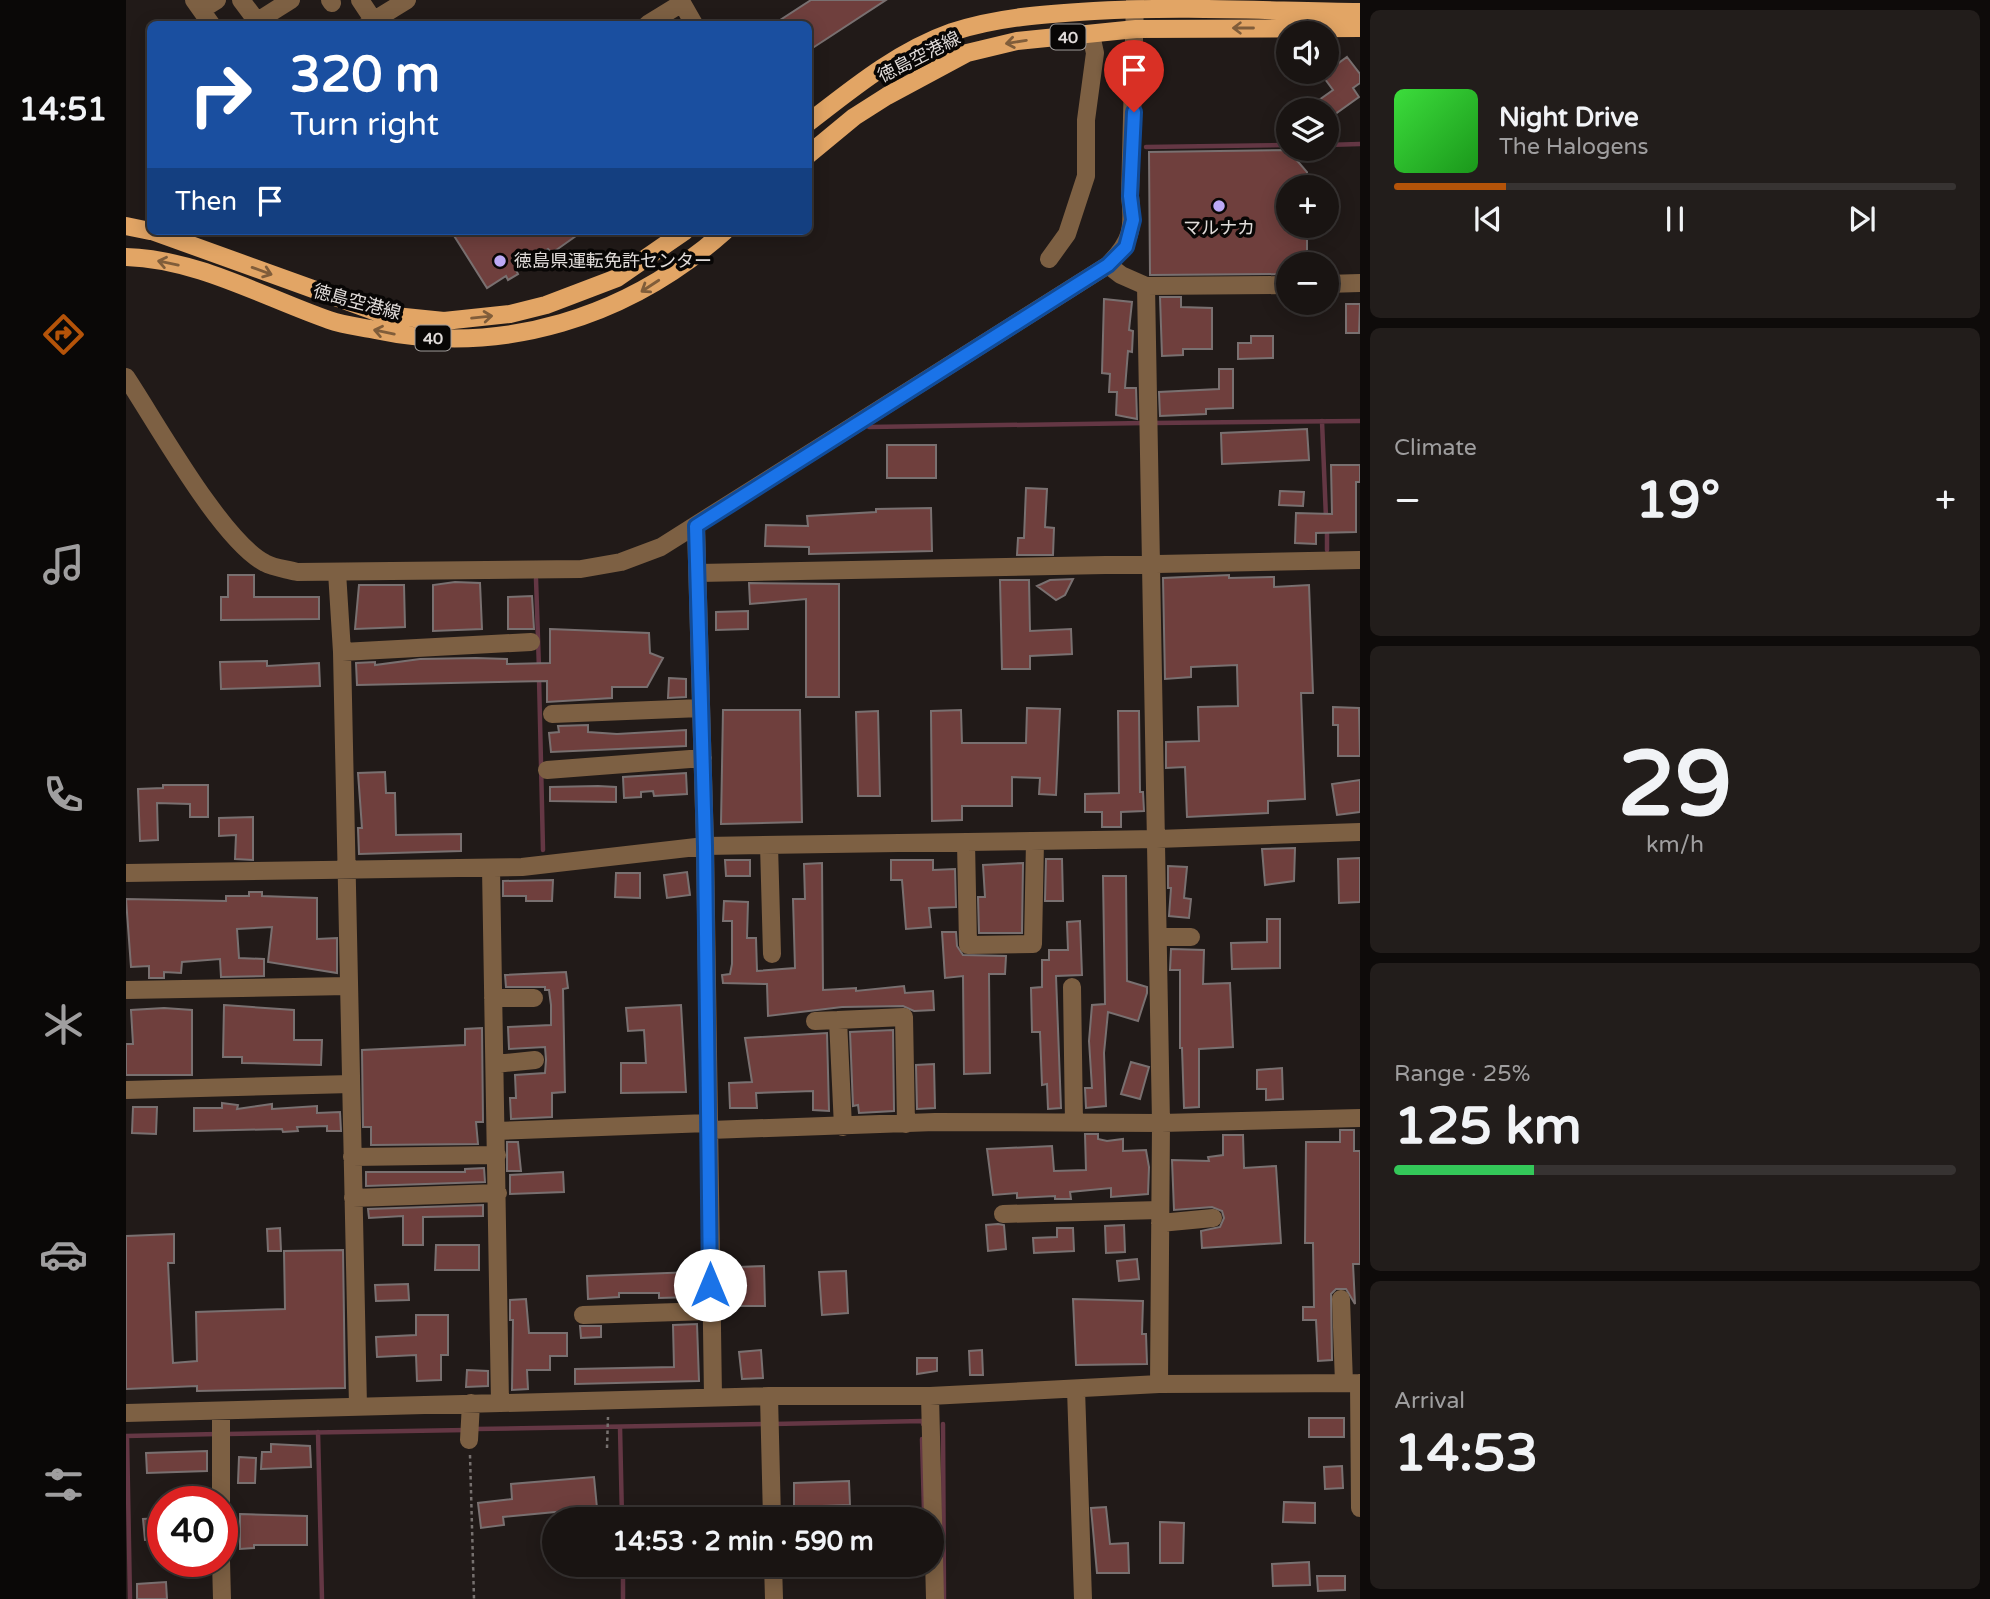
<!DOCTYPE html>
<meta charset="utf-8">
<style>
body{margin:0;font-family:"Varela Round","Noto Sans JP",sans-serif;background:#221d1b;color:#f1f3f6;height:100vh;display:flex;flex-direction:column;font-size:26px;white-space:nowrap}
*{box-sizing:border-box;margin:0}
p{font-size:23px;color:#9f9e9f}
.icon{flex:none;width:38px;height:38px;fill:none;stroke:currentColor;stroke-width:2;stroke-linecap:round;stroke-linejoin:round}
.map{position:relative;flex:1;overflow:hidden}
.drawer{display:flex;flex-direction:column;gap:10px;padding:10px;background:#0e0b0a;width:630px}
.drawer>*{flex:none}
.top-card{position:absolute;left:21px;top:21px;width:665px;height:214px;border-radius:10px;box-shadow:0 4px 18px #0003,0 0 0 2px #373332;background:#1a4fa0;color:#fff;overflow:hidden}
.tools{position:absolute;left:1150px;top:21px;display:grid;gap:14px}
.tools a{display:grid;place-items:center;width:63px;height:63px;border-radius:50%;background:#191412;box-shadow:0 4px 18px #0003,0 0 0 2px #373332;font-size:35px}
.speed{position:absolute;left:21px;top:1486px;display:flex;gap:14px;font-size:35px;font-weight:700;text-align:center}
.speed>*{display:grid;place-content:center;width:91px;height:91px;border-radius:50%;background:#191412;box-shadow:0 4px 18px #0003,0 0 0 2px #373332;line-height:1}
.speed .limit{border:10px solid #d22;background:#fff;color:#111}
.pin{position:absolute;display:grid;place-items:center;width:60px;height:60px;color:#fff;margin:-72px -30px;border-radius:50% 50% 50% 0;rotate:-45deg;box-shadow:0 0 7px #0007}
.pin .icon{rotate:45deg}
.me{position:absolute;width:77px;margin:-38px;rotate:0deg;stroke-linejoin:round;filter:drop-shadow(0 0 5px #0008)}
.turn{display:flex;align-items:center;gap:24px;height:147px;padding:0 28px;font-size:32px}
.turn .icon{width:91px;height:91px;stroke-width:2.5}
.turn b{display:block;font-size:49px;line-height:60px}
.then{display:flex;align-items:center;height:66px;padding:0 28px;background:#0003;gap:14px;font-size:26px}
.big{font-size:52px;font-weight:700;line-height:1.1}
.drawer .tile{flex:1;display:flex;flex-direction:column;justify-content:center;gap:10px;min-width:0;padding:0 24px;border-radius:10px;background:#221d1b}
.drawer .dial{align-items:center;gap:0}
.dial b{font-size:91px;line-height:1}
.song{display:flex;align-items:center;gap:21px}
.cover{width:84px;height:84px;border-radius:10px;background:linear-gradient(135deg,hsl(120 70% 55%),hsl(120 70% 35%))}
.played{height:7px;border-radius:4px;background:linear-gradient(90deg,#b45309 20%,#373332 20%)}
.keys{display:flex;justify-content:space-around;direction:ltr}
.heat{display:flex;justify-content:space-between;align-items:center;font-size:38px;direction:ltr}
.charge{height:10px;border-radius:5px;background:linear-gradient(90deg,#34c759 25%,#373332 0)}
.trip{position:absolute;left:416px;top:1507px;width:402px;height:70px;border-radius:35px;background:#191412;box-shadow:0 4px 18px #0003,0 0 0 2px #373332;font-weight:700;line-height:70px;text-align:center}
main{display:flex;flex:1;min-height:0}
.tabs{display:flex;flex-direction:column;width:126px;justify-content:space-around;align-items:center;background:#0a0807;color:#9f9e9f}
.tabs .icon{width:49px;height:49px}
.tabs .current{color:#b45309}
.tabs b{font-size:32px;color:#f1f3f6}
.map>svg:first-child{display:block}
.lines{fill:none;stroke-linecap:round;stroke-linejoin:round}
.stream{stroke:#643744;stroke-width:4.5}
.building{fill:#6f3f3d;stroke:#797070;stroke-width:2}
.path{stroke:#77716f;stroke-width:2.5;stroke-dasharray:3.5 3.5;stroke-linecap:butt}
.minor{stroke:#7d6043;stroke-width:18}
.major{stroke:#e2a565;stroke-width:18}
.oneway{stroke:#805d3a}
.route-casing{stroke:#114b97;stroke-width:18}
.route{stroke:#1a73e8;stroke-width:12}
.poi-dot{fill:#bda9f5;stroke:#080605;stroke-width:2.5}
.labels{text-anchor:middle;stroke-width:7;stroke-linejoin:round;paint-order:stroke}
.shield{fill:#080605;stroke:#9f9b99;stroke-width:2}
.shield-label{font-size:16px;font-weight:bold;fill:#e0dbd9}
.street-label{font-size:18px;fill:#e0dbd9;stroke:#080605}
.poi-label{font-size:18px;fill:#e0dbd9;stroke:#080605}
</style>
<main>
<nav class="tabs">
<b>14:51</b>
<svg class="icon current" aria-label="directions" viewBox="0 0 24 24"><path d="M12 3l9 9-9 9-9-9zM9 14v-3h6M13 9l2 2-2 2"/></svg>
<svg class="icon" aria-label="music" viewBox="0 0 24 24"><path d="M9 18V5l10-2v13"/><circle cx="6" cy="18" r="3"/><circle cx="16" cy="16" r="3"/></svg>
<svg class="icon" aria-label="phone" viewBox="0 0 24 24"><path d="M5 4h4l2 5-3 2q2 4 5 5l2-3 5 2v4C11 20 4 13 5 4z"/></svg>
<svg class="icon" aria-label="climate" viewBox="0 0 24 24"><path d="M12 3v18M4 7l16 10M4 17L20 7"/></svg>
<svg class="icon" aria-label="car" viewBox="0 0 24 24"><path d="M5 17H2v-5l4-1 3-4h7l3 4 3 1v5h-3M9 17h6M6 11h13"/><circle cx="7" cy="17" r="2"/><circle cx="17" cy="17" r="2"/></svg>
<svg class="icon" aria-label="filters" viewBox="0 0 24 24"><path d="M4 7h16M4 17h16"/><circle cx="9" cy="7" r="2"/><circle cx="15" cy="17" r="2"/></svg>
</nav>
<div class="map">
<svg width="1234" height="1599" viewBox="0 0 1234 1599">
<rect width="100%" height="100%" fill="#211a18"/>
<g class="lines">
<path class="stream" d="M1200,145L1234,144
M1020,147L1162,145
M1196,421L1200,518
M1028,423L1234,421
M743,427L1020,423
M1201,530V550
M410,579L413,669
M413,677L417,850
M647,1424L797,1421V1424
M817,1424L818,1599
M494,1427L496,1519
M349,1429L638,1424
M192,1432L196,1599
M101,1434L341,1430
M0,1436L92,1434
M1,1436L4,1599
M796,1439L798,1511
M497,1564V1599"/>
</g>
<path class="building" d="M685,0H760L682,51V24H648Z
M1221,57L1234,74V83L1227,88L1233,97L1205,117L1193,100L1207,90L1196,75Z
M1162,150L1181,172V187H1162V226H1181V264H1162V274L1024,275L1023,152Z
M325,231H457L426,253L422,249L390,270L392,274L382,280L380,276L361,288Z
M1034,297H1055V307L1086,308V349H1057V355L1036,356Z
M978,299L1006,302L1003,330L1007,331L1006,352L1002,351L999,388H1010L1011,419L990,415L991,392H983L984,374L976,373Z
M1220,304H1234L1233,333H1220Z
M1125,336H1147V358L1112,359V343H1125Z
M1093,369H1107V408L1080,409V414L1034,416L1033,392L1093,389Z
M1181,429L1183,460L1096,464L1095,433Z
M761,445H810V478H761Z
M1205,465H1234V482H1230V532L1190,533V544L1169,543L1170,513L1206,514Z
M900,488L921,489L919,527L928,528L927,555H891L892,538H898Z
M1154,491L1178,492L1177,506L1153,505Z
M805,508L806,551L683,554V547L639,546L640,525L682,526L681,516L750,512V509Z
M102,575H128V597H193V619L95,620V597H102Z
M1103,575V578L1148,577V587L1183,585L1187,693H1175L1179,799L1142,801V813L1061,817L1059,767L1040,768V742L1073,741L1072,707L1112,706L1111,665L1065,667V677L1039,679L1037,578Z
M947,579L939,595L930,600L911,586L924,580Z
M874,580H903L904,631L945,629L946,654L904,656V669H876Z
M329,582L354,583L356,629L307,631V585Z
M623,583L713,584V697H680V599L624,604Z
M233,585H278L279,627L229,629Z
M406,596L408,629H382V597Z
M622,611V629L590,630V612Z
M424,629L523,633L524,653L537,658L521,687H486V698L421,702V681L231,685L230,663L249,662V665L294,659L350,658L381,659V664L424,663Z
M141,661V666L193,663L194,686L95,689L94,662Z
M543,678L560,679V697L542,698Z
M1207,707L1233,708L1234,756H1212V725H1207Z
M901,708L934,709L930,795L913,794L914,778L886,777V806H836V820L806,821L805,711L835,710L836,743H900Z
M597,710H674L676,822L595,824Z
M752,711L754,796H732L730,712Z
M992,711H1013L1014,792H1017L1018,811L995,812V827H976V812H959V794L993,793Z
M462,725V732L491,734L560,730V746L425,752L423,733L433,732L432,726Z
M259,772L260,793H269L270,835L335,834V851L233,854L232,828H236L232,773Z
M560,773L561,794L528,796L527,791L515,792V797L498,798L497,777Z
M1234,780V812L1211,815L1206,784Z
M37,785H82V817H64V804L31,803L32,840L14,841L12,789L37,788Z
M472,786L490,787V802L424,801V787Z
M127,817V860L109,859L110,835L93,836V818Z
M1169,848L1168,881L1139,885L1136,849Z
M1234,858V902L1213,903L1212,859Z
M920,859H936L937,901H919Z
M599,860H624V876H600Z
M765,860H807V870L829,869L830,907L803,908L805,927L780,929L776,880H765Z
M696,863L697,990L730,988V991L778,986L779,993L807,991L808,1010L788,1011L777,1006L716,1007L642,1016L641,984L597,983L596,975L604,974L606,964V921H597L598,901L622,902L621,938H630L631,971L669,968L667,899H679L678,864Z
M897,863L896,933H853L852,897H859L857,865Z
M1042,866L1061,867L1058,898L1065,899L1063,918L1043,916L1045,888H1042Z
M561,872L564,895L541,898L538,875Z
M490,873H514V898L489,897Z
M977,876H1000L1001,981L1021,987V993L1012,1021L982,1012L978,1053L980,1106L960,1108L959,1088H966L963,1041L966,1005L979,1004Z
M427,880L426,901H400V896H377V881Z
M123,892H136V896L191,898V939L211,938V973L142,962L146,927L111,929L113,958L138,959V976L95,977L94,959L56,962L55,973L38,972V978H23V966L5,967L0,899L100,901V896H123Z
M1141,919H1154V968L1106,969L1105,943L1141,942Z
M954,921L956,975L930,976L935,1108L922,1109L921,1084L916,1085L914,1032H906L905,988L916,987V960H923V950H942L941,922Z
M816,932H830L831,946L837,955L880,956L879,974H863L864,1073L838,1074L837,976L819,978Z
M1045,949L1078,950L1077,984L1104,983L1107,1047L1073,1049V1107L1058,1108L1056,1048H1054V970H1044Z
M440,972L442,988L437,989L439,1092L426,1093V1117L385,1119L384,1098H390L389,1075L419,1073L420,1060L419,1047L383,1049L382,1027L425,1025V1005L423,990H419V987H380L379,975Z
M98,1005L168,1010V1040H196L195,1065L116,1063V1057H97Z
M555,1005L560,1092L495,1093V1063H520L518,1030L502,1031L500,1008Z
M38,1008L66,1010V1075H0V1044H7L5,1010Z
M356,1028L357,1122H350L352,1144L245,1145V1127H237L236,1050L339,1045V1029Z
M767,1030L768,1111L733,1113L732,1105L727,1106L724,1032Z
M701,1033L703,1111L687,1110V1091L630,1093L631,1108H604L603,1083L626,1082L619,1038Z
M1005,1062L1023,1067L1014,1099L995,1094Z
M808,1064L809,1108L791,1109L790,1065Z
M1156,1068L1157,1099L1140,1100V1089H1131V1070Z
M96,1103L112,1105L111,1109L146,1104V1109L191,1106V1113L214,1112L215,1131H201V1126L171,1127L172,1131L157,1132L156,1129L68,1131V1108H96Z
M7,1107H31L30,1134L6,1133Z
M1214,1130H1228V1151H1234V1264H1227L1229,1304L1220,1289H1210L1205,1294L1206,1360L1192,1361L1190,1320H1177V1307H1188L1187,1243H1179L1180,1142H1214Z
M959,1134H972V1139L981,1141L997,1139V1151L1020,1150L1023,1167L1022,1194L985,1197V1188L944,1192L945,1199H929V1196L891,1198V1193L867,1195L861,1149L926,1146L928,1171L960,1170Z
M1097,1135H1117L1118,1168L1150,1166L1155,1243L1076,1248L1075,1231L1094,1227L1098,1218L1096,1211L1086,1207L1048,1210L1046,1160L1083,1161L1082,1157L1097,1155Z
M381,1142H392L395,1171H381Z
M358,1168L359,1182L240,1186V1172H339V1169Z
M437,1172L438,1192L384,1194V1175Z
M357,1205V1216L297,1217V1245H277V1216L243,1218L242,1209Z
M872,1224L878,1225L880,1249L862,1251L860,1225Z
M998,1225L999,1252L980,1253L979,1226Z
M154,1228L155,1251H142L141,1229Z
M931,1228H947L948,1251L908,1253L907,1238L931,1237Z
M48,1234V1263H42L47,1363L71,1361L70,1312L159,1309L158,1251L217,1250L219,1388L71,1391V1386L0,1389V1236Z
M310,1245H353V1270H309Z
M1011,1259L1013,1279L993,1281L991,1261Z
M638,1266L639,1306H613L612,1267Z
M720,1271L722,1313L696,1315L693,1272Z
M568,1272V1297L533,1298V1293H493V1297L462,1299L461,1276Z
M282,1284L283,1300L250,1301L249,1285Z
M400,1299L403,1333H441V1356H424V1370H401L402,1389L386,1390L387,1320H384V1300Z
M947,1299L1017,1301L1016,1334H1020L1021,1364L950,1365Z
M290,1315H322V1355H315V1380L291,1381L290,1355L251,1357L250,1337L290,1335Z
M571,1324L573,1381L449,1384V1369L548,1367L547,1325Z
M454,1326H475V1337L455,1338Z
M635,1350L637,1378L616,1379L613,1352Z
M856,1350L857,1375H844L843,1351Z
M791,1358H811V1371L791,1374Z
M341,1370L362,1371V1386L340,1387Z
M1183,1418H1218V1437H1183Z
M145,1444L184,1446L185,1467L135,1469L136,1452H145Z
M81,1451V1471L21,1473L20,1453Z
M113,1457L130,1458L129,1483H112Z
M1216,1466L1217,1488L1199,1489L1198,1467Z
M468,1477L471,1508L377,1517L378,1525L355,1528L352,1503L386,1499L385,1484Z
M723,1481L724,1505L668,1507V1483Z
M1158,1502L1189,1503V1523L1157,1522Z
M980,1507L984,1544L1002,1543L1003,1573H971L965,1508Z
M114,1514L181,1516V1545H128V1548L114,1549Z
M36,1518L37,1539L19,1540L17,1519Z
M1034,1522L1058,1523L1057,1563H1034Z
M1183,1562L1184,1585L1147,1586L1146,1564Z
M1191,1576H1219V1590L1192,1591Z
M40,1582L41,1599H11V1584Z"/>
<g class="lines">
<path class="path" d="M481,1448L482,1417
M344,1455L348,1599"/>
<path class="minor" d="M68,0L85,24
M115,0L133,24
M204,0L206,3
M234,0L248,21
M75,10L91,0
M130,22L165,0
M242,24L281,0
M522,24L556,3L568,24
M923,259L941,234L960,176V120L969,53L965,35
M982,265L995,275L1020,286L1162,285
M1200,284L1234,283
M1020,286L1035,1123L1033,1384
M0,377C30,422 95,540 139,563C148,568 161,569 171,572L455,569L495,562L535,547L982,265C1005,242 1008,229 1004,196L1009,0
M570,526L579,846L587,1397
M211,572L216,652L232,1406
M572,573L1234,560
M216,652L405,642
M426,714L575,708
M421,770L577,758
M840,842L842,945L907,944L909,841
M643,845L646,954
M365,868L374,1403
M0,873L396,867L579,846L1031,839L1234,832
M1033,937H1065
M946,987L948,1122
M0,990L222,986
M367,998H408
M689,1021L712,1020
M369,1064L409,1060
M0,1090L225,1084
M717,1127L712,1020L778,1017L780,1124
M584,1130L809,1122L1035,1123L1234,1118
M370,1131L582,1123
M226,1157L371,1155
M227,1198L372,1193
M877,1214L1034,1210
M1034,1223L1087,1218
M1215,1299L1218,1383
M457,1315L584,1311
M1233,1383L1234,1508
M950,1389L957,1599
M643,1396L646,1519
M804,1396L809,1599
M0,1413L643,1396H804L1033,1384L1234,1383
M343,1440L345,1403
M95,1502V1411
M95,1561L96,1599
M647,1564L648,1599"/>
<path class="major" d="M682,123C727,88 772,51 826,32C872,17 919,14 968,11C1056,6 1145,11 1234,12
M682,155L728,117L761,96L841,53L891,41L1010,29L1234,28
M0,226L24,231
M26,231L259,315L318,321L384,314L420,305L491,278L559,231
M0,257C71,259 137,297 203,320C217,325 234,327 249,330C376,357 503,317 599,231"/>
</g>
<defs><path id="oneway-shaft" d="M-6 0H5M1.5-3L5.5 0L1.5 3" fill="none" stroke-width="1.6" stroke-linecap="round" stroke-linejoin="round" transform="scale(1.75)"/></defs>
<g class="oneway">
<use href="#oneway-shaft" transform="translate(1117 28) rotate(180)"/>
<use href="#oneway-shaft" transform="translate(890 42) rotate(171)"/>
<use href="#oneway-shaft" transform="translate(42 263) rotate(-168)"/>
<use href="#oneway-shaft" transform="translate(136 271) rotate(20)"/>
<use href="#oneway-shaft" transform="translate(524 286) rotate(147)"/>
<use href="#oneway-shaft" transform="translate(356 317) rotate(-6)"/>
<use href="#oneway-shaft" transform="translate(258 332) rotate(-168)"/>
</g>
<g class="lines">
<defs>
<path id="route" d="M584,1285L579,846L570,526L982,265L1000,247L1007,220L1004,196L1008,112"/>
</defs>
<use href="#route" class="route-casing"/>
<use href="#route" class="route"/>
</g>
<g class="poi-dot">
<circle cx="1093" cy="206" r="7"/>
<circle cx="374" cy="261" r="7"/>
</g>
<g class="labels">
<g class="shield">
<rect x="924.5" y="24.5" width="35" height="25" rx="5"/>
<rect x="289.5" y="325.5" width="35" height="25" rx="5"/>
</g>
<g class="shield-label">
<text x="942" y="43">40</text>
<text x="307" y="344">40</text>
</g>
<g class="street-label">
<text transform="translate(793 57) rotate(-27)" y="6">徳島空港線</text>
<text transform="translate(231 302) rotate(15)" y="6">徳島空港線</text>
</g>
<g class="poi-label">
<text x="1093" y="234">マルナカ</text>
<text x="388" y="267" text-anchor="start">徳島県運転免許センター</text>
</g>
</g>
</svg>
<div class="tools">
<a><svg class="icon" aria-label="sound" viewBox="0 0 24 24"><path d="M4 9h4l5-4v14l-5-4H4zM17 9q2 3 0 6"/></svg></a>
<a><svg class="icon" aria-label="layers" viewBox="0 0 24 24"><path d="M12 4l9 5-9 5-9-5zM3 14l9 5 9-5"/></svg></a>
<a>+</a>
<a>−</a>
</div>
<div class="speed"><div class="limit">40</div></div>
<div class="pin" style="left:1008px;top:112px;background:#d93025"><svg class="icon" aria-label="arrive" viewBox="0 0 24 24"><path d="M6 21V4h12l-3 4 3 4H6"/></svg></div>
<svg class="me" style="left:584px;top:1285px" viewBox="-20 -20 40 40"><circle r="19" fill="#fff"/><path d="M0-13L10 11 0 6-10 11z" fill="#1a73e8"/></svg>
<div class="trip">14:53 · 2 min · 590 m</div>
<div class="top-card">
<div class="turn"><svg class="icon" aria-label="right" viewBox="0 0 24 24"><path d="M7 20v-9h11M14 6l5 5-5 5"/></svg><div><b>320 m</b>Turn right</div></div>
<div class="then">Then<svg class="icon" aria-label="arrive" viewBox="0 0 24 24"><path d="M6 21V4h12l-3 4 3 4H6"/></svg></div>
</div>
</div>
<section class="drawer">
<div class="tile">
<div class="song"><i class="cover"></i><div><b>Night Drive</b><p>The Halogens</p></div></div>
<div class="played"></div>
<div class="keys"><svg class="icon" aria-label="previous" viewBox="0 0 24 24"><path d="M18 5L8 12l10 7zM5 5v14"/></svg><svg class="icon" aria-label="pause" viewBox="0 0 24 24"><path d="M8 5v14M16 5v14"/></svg><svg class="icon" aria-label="next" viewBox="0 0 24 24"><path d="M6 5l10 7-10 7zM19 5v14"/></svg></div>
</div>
<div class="tile"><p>Climate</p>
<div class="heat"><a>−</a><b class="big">19°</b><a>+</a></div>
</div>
<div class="tile dial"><b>29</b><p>km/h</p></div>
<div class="tile"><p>Range · 25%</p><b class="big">125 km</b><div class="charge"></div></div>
<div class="tile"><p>Arrival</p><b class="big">14:53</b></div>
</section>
</main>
